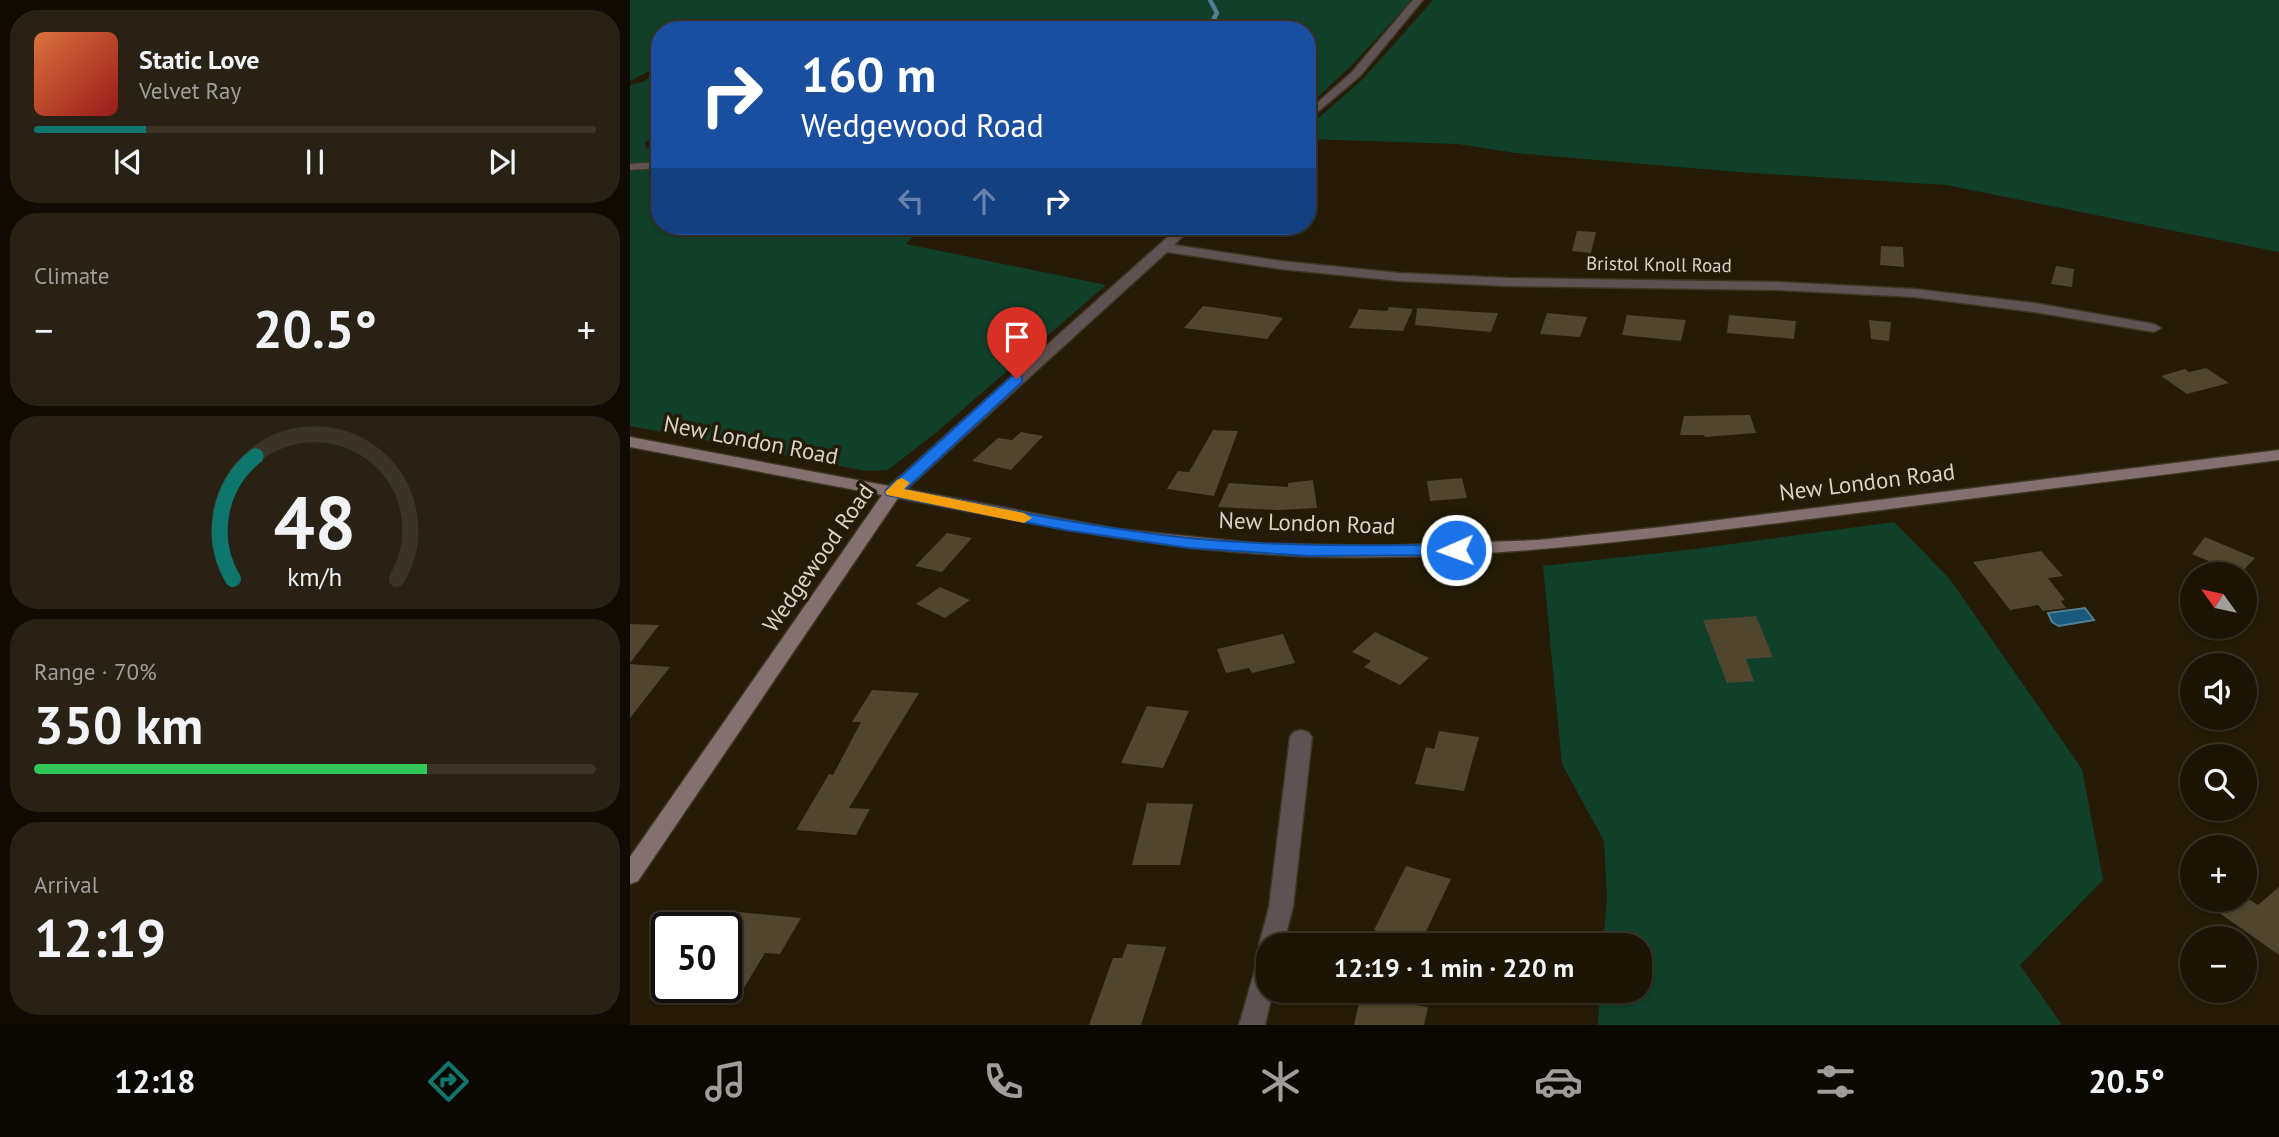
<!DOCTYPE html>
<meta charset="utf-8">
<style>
body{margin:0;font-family:"PT Sans",sans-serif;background:#292113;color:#f1f3f6;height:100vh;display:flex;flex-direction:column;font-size:26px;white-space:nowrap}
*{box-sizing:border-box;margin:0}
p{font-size:23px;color:#a09e9a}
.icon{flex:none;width:38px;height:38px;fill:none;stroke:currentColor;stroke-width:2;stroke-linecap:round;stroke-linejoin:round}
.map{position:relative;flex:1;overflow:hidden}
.panel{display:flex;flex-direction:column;gap:10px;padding:10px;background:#0f0b02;width:630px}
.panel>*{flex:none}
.hud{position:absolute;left:21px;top:21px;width:665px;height:214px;border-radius:28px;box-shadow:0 2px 5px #0004,0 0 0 2px #3a3326;background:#1a4fa0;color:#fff;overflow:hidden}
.needle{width:46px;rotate:303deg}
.controls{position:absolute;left:1550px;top:562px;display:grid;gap:14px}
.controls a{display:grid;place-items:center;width:77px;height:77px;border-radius:50%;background:#1c1404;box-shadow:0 2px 5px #0004,0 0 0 2px #3a3326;font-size:35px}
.speed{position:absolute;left:21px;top:912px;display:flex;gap:14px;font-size:35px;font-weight:700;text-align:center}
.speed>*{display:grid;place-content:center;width:91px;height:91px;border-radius:50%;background:#1c1404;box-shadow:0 2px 5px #0004,0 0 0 2px #3a3326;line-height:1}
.speed .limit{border:4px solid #111;border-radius:10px;background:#fff;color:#111}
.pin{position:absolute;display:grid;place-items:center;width:60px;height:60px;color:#fff;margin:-72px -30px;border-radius:50% 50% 50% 0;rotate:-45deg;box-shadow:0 0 7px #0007}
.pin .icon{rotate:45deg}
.me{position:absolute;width:77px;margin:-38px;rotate:268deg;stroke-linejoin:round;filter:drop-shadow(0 0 5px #0008)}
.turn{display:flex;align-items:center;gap:24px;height:147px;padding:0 35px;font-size:32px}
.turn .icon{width:91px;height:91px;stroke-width:2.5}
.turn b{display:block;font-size:49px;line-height:60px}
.lanes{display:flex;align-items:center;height:66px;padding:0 35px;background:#0003;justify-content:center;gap:35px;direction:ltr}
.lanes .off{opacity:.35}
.big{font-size:52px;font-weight:800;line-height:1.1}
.panel .tile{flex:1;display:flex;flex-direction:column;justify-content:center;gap:10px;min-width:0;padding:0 24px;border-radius:28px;background:#292113}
.panel .dial{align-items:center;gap:0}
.dial svg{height:182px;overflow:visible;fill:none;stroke:#3a3326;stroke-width:7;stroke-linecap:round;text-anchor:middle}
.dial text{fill:#f1f3f6;stroke:none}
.song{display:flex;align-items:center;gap:21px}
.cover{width:84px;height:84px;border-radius:10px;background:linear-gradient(135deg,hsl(20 70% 55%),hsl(0 70% 35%))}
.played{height:7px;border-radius:4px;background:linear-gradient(90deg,#0f766e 20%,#3a3326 20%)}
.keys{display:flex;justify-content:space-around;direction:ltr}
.heat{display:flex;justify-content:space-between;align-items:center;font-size:38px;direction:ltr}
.charge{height:10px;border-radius:5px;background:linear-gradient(90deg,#34c759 70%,#3a3326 0)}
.trip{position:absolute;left:626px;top:933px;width:396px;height:70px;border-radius:28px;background:#1c1404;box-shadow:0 2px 5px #0004,0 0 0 2px #3a3326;font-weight:800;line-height:70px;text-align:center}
.dock{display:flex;height:112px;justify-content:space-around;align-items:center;background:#0b0802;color:#a09e9a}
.dock .icon{width:49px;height:49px}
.dock .on{color:#0f766e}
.dock b{font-size:32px;color:#f1f3f6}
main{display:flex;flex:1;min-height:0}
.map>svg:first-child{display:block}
.green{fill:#10402a}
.water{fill:#18597d;stroke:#527e93;stroke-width:2}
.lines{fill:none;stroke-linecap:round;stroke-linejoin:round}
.stream{stroke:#527e93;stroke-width:4.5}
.building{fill:#50452f}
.lane-casing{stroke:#3e3521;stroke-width:8}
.street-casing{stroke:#3e3521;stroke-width:3}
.secondary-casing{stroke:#3e3521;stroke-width:3}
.lane{stroke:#5f5252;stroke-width:6}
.street{fill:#5f5252;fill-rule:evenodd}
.secondary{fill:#847070;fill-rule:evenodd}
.route{fill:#1a73e8;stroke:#114b97;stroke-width:2}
.slow{fill:#f59e0b}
.labels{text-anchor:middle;stroke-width:7;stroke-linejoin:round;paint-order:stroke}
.far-street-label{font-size:19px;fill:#dad4c7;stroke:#251b06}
.street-label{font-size:23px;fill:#dad4c7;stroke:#251b06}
</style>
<main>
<section class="panel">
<div class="tile">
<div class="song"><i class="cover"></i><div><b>Static Love</b><p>Velvet Ray</p></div></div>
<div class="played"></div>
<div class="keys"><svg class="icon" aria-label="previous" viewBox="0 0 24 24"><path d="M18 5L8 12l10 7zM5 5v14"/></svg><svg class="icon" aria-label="pause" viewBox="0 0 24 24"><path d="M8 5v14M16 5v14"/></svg><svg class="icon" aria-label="next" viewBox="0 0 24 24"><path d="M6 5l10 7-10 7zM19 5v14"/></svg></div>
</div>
<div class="tile"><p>Climate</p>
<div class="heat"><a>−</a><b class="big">20.5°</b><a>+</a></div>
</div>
<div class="tile dial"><svg viewBox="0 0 100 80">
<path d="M14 69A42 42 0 1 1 86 69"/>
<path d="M14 69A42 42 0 0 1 24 15" stroke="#0f766e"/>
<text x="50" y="56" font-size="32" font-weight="700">48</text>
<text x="50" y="72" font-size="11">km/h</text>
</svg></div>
<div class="tile"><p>Range · 70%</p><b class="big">350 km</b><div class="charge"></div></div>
<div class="tile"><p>Arrival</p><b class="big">12:19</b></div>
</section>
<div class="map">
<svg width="1649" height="1025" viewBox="0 0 1649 1025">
<rect width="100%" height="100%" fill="#251b06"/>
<path class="green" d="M0,0H782L721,66L677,107V30H30V65L0,81Z
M803,0H1649V252L1316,185L1108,172L886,153L828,144L677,139V128L733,79Z
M30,70V132L14,143L17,149L30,146V226H292L276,244L476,285L308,431L258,470L236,471L0,426V85L13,82Z
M1264,522L1319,578L1452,769L1473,880L1390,965L1432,1025H968L970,991L1010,990V945H973L977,900L974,841L932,764L913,566L1057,550Z"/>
<path class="water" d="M1455,608L1464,620L1429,626L1422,622L1418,613Z"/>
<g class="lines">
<path class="stream" d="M580,0L587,13L584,18L588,23L586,30"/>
</g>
<path class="building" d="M947,231L966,232L961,253L942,251Z
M1251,246L1273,247L1274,267L1250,265Z
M1426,266L1444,269L1442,287L1421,284Z
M573,306L631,314L653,318L637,339L554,328Z
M759,307L783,309L773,331L719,328L729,309L757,311Z
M787,308L847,312L868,313L861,332L785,325Z
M917,313L957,317L950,337L910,334Z
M997,315L1056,320L1051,341L992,335Z
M1099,315L1166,321L1164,339L1097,333Z
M1239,320L1261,322L1259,341L1241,339Z
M1576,368L1599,383L1557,394L1531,376L1555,369L1559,372Z
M1120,415L1126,433L1075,437L1074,435H1050L1054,416Z
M583,430L608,431L584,496L537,489L548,471L559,472Z
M391,432L413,436L381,470L342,461L368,438L382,440Z
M832,478L837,498L800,501L797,481Z
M683,480L687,508L649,510L588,507L599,483L658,487V483Z
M317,533L342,538L312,572L285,566Z
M1575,537L1625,558L1610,574L1562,554Z
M1411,551L1433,576L1418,578L1435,600L1431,601L1436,608L1413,611L1408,605L1380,610L1343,562Z
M310,587L340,600L315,618L286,604Z
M1126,616L1143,657L1116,659L1124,681L1097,683L1073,620Z
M0,624L29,625L0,663Z
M745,632L799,658L770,685L734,667L741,661L722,652Z
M653,634L665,663L622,673L619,668L596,673L587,649Z
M0,664L40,667L0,718Z
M242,690L289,693L219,808L240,809L226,835L166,830L199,774L203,775L231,722H222Z
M517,706L559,711L533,768L491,763Z
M809,731L849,737L834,791L785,784L796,747L804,749Z
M517,803L563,804L550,865H502Z
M776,866L821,879L790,944L744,930Z
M1649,887V955L1588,912L1603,900H1620L1628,905Z
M108,912L171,918L150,954L135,953L112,991L96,989V930Z
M497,944L536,947L511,1025H459L483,958H492Z
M732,990L782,993L779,1004L798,1007L794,1025H724Z"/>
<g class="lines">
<defs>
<path id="lane" d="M0,167L30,165"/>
<path id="street" d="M783,0H793L730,76L677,121V112L722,72Z
M550,226H563L544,245L651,261L769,273L878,278L1149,282L1284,289L1404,303L1524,324L1531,328L1524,332L1404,312L1284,297L1149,290L878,286L769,281L651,269L537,252L269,496H257L254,492L257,488Z
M671,730L678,732L682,737L663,907L653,945H639V990H643L635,1025H609L631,949L629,945L639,907L660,737L664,732Z"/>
<path id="secondary" d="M0,437L487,529L634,544L752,546L908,540L1032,527L1649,450V460C1485,481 1321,501 1156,522C983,543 808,566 634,554C510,546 389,521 268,498L8,881L0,884V857L252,495L0,447Z"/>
</defs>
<use href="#lane" class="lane-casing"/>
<use href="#street" class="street-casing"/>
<use href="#secondary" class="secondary-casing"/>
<use href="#lane" class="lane"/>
<use href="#street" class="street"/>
<use href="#secondary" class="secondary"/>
</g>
<path class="route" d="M387,375L392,376V382L275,490C369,508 463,528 559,538C648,547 737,545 826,545L834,550L826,555L679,556L559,548L435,530L257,495L255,492L257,489L382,376Z"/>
<path class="slow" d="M272,478L280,483L274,489L394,513L402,518L394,523L257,495L255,492L267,480Z"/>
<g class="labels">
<g class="far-street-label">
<text transform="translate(1029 264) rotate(1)" y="7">Bristol Knoll Road</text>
</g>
<g class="street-label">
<text transform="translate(121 440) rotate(11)" y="8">New London Road</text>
<text transform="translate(1237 482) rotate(-7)" y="8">New London Road</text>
<text transform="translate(677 523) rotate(2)" y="8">New London Road</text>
<text transform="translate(188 558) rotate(-55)" y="8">Wedgewood Road</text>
</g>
</g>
</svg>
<div class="controls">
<a><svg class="needle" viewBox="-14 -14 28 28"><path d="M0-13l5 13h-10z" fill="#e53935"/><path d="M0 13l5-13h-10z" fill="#a09e9a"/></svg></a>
<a><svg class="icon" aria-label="sound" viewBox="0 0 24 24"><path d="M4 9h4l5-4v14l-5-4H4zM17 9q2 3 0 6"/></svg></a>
<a><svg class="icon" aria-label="search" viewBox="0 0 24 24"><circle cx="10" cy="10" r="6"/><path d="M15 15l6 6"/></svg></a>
<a>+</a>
<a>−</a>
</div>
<div class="speed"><div class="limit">50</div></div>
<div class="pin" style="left:387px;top:379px;background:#d93025"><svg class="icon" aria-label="arrive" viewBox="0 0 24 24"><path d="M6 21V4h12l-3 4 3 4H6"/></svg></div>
<svg class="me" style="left:826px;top:550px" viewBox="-20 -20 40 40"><circle r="17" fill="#1a73e8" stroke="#fff" stroke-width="3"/><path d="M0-11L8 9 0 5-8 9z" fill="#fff"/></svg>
<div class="trip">12:19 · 1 min · 220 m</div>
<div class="hud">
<div class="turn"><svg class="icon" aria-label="right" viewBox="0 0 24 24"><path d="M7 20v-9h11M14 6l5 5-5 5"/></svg><div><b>160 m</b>Wedgewood Road</div></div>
<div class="lanes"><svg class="icon off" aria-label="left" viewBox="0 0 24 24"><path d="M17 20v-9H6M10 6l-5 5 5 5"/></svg><svg class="icon off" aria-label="ahead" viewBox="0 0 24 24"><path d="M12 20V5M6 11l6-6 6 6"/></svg><svg class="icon" aria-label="right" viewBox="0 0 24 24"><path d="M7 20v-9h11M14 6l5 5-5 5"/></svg></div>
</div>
</div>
</main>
<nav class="dock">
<b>12:18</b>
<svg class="icon on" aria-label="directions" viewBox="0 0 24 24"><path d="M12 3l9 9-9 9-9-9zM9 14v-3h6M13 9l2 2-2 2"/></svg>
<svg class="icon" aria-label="music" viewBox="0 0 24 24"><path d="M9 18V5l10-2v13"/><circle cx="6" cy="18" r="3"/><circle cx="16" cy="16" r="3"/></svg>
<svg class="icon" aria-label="phone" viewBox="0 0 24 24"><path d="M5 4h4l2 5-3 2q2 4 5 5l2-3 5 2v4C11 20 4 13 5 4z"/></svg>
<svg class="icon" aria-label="climate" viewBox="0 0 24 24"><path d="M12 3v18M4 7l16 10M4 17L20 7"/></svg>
<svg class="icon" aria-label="car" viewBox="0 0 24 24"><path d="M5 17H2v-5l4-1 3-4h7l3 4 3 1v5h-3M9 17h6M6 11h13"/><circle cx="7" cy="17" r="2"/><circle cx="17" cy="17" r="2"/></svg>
<svg class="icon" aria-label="filters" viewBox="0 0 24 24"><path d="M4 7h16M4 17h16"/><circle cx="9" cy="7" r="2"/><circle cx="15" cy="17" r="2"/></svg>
<b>20.5°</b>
</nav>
